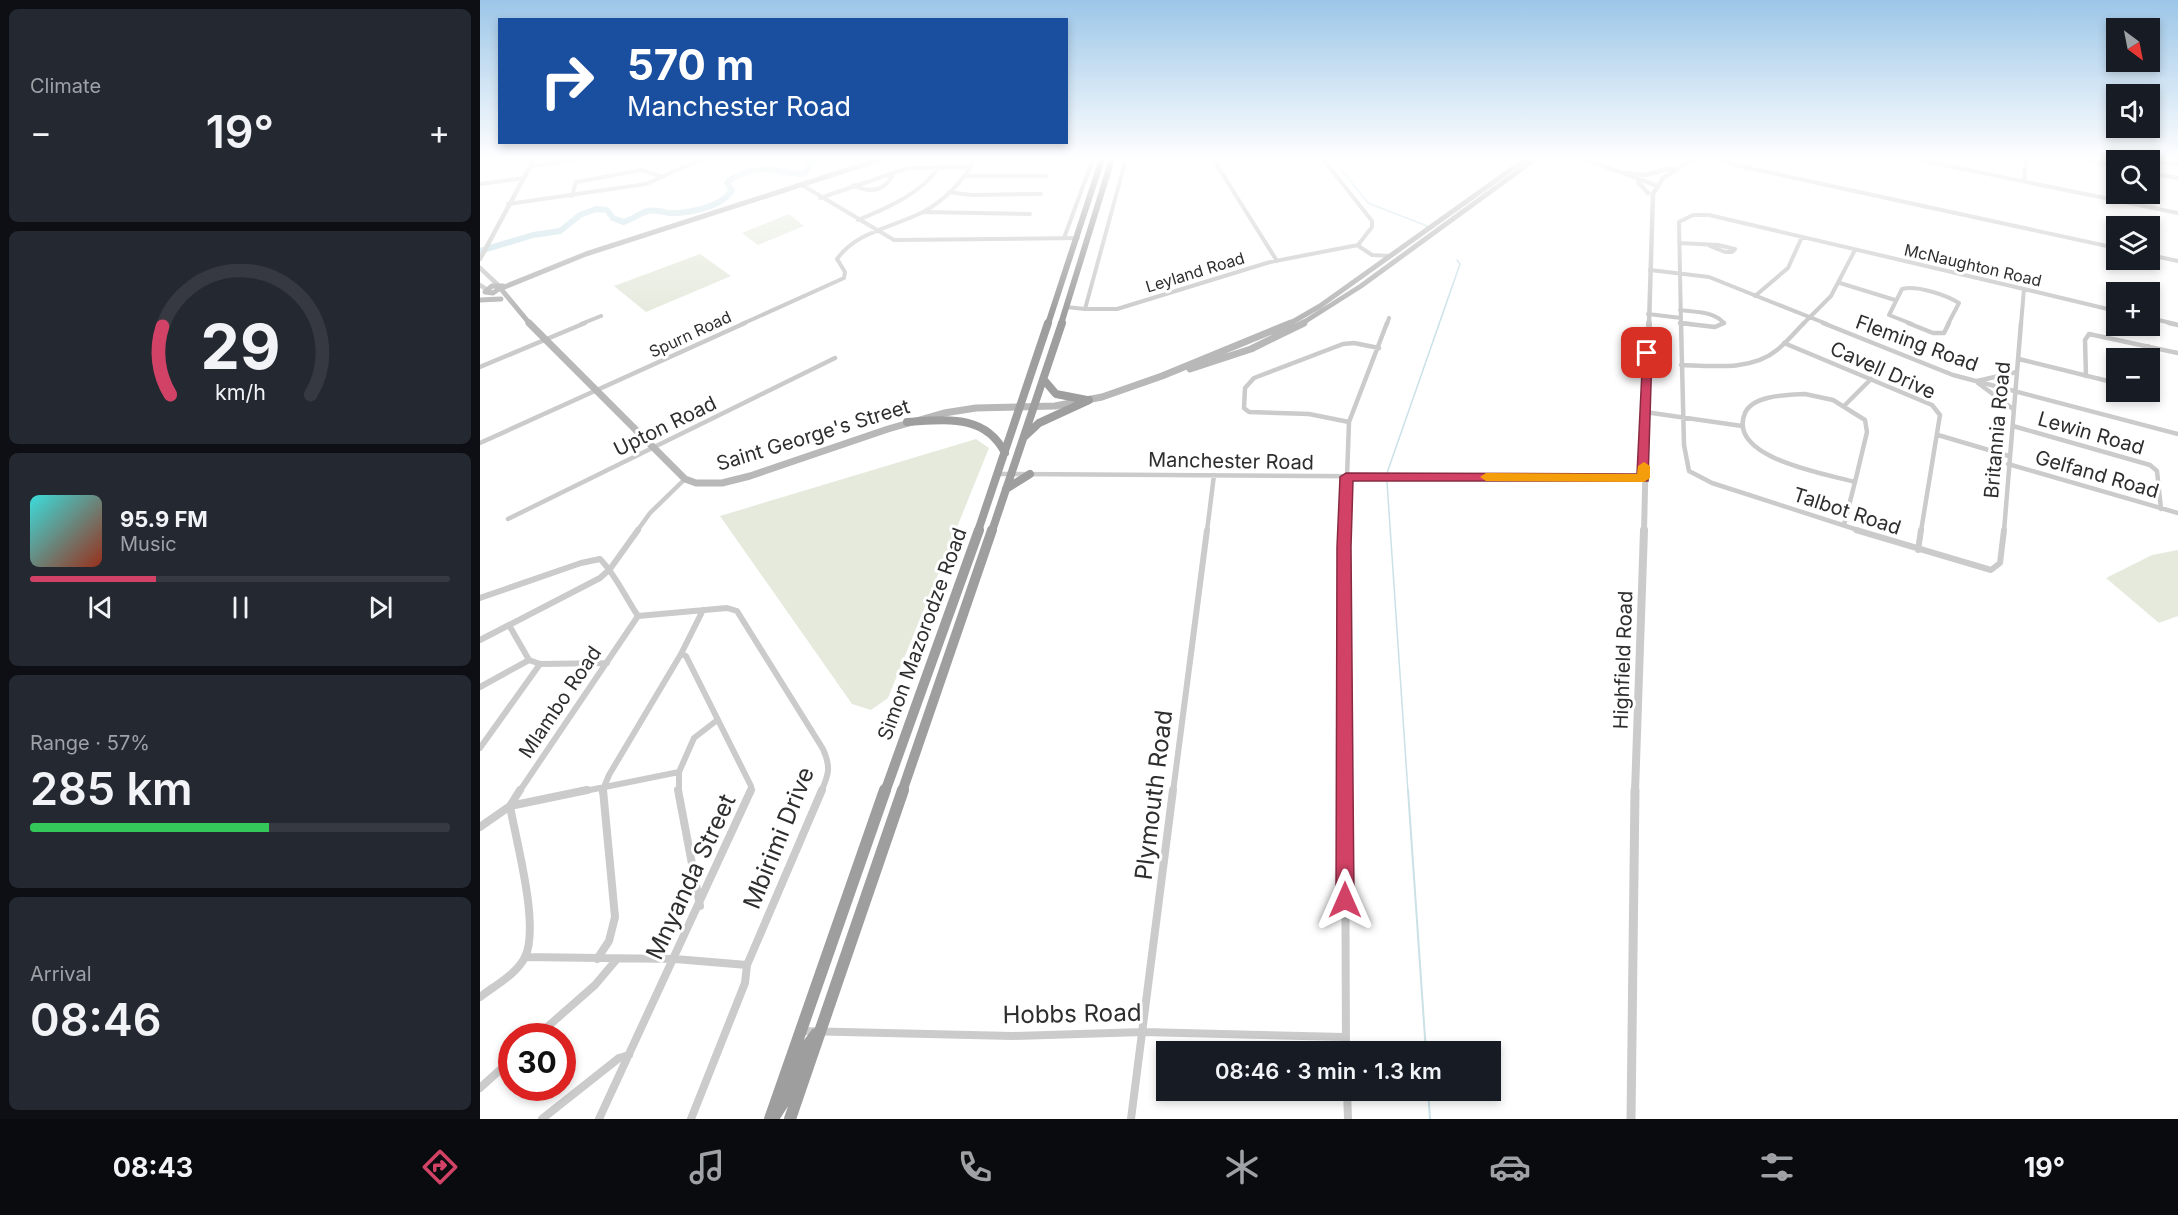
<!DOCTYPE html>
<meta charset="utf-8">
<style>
body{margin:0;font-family:Inter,sans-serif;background:#242831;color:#f1f3f6;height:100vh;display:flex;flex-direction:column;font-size:22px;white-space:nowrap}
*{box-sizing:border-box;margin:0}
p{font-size:20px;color:#9ea1a6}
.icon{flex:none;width:33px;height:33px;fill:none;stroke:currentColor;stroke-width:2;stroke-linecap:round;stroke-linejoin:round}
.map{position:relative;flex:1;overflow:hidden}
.sheet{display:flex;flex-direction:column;gap:9px;padding:9px;background:#0d0f14;width:480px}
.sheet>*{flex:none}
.banner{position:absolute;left:18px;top:18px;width:570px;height:126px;border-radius:0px;box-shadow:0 3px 9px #0003;background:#1a4fa0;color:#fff;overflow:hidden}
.needle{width:39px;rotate:148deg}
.tools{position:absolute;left:1626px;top:18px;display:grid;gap:12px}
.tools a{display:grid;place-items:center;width:54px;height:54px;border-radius:0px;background:#171b24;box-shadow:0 3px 9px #0003;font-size:30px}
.speed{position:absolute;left:18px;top:1023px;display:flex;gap:12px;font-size:30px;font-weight:700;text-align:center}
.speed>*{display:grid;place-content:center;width:78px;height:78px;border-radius:50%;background:#171b24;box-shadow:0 3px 9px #0003;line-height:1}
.speed .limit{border:9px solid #d22;background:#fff;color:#111}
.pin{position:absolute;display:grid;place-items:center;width:51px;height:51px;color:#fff;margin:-26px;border-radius:12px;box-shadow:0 3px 9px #0006}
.me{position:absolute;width:66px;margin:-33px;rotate:0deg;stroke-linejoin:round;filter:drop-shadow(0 0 4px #0008)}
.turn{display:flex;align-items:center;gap:21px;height:126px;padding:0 30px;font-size:27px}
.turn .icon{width:78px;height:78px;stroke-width:2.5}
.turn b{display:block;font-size:42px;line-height:51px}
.big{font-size:45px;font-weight:600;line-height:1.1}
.sheet .widget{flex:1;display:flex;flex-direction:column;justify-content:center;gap:9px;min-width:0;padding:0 21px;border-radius:9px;background:#242831}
.sheet .dial{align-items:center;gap:0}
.dial svg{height:156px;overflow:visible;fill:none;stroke:#363941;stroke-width:7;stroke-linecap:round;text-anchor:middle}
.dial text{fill:#f1f3f6;stroke:none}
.song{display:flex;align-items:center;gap:18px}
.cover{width:72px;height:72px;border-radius:9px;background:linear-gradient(135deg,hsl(180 70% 55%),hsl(10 70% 35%))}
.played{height:6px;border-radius:3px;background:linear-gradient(90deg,#d24266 30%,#363941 30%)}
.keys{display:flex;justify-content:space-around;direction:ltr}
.heat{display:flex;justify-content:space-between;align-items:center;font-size:33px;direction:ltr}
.charge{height:9px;border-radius:4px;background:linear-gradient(90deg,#34c759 57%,#363941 0)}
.trip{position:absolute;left:676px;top:1041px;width:345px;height:60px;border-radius:0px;background:#171b24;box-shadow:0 3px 9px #0003;font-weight:600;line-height:60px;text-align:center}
.menu{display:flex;height:96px;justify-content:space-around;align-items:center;background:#090b0e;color:#9ea1a6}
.menu .icon{width:42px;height:42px}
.menu .selected{color:#d24266}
.menu b{font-size:27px;color:#f1f3f6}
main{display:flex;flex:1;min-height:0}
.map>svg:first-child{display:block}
.green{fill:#e6eadd}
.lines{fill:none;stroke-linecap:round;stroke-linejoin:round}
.stream-far1{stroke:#cbe1e8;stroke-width:1.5}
.stream{stroke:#cbe1e8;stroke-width:2}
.river{stroke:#cbe1e8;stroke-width:6}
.minor-far3{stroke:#cbcbcb;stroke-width:4}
.minor-far2{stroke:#cbcbcb;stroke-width:4.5}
.minor-far1{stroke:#cbcbcb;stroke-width:6}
.minor{stroke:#cbcbcb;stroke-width:8}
.tertiary-far3{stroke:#cbcbcb;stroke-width:4.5}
.tertiary-far2{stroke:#cbcbcb;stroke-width:6}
.tertiary-far1{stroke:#cbcbcb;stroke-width:8}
.tertiary{stroke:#cbcbcb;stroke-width:9}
.secondary-far1{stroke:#b8b8b8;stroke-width:5}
.secondary{stroke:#b8b8b8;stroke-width:7}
.trunk-far3{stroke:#9e9e9e;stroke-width:6}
.trunk-far2{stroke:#9e9e9e;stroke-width:8}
.trunk-far1{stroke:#9e9e9e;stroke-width:10}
.trunk{stroke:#9e9e9e;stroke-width:12}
.route{fill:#d24266;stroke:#882b42;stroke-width:1.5}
.slow{fill:#f59e0b}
.labels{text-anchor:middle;stroke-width:6;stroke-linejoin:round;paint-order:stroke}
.far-street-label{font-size:16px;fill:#2e2e2e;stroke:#fff}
.street-label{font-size:20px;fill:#2e2e2e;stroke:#fff}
.near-street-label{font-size:24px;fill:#2e2e2e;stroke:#fff}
</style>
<main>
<section class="sheet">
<div class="widget"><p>Climate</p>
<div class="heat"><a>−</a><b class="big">19°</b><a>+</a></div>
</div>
<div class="widget dial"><svg viewBox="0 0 100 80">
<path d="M14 69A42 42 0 1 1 86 69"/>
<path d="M14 69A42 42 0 0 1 10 34" stroke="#d24266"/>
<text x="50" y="56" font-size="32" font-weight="700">29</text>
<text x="50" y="72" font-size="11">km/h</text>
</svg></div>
<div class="widget">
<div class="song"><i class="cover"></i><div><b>95.9 FM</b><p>Music</p></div></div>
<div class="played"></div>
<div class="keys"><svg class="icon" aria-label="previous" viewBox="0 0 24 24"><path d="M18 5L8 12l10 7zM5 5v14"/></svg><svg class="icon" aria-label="pause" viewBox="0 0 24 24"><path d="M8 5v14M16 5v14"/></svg><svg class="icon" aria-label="next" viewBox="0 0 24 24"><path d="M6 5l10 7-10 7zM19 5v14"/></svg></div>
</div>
<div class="widget"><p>Range · 57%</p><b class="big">285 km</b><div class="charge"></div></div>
<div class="widget"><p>Arrival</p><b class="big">08:46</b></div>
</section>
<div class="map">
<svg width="1698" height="1119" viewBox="0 0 1698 1119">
<rect width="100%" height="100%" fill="#fff"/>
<path class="green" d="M309,214L324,226L278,245L262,233Z
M220,254L251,276L166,312L134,286Z
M496,439L509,448L408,698L391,710L372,704L240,516Z
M1698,550V616L1679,623L1626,578L1672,555Z"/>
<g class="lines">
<path class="stream-far1" d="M853,159L888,203L947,226
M907,473L980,264L977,260
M907,482L928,792"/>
<path class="stream" d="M928,790L946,1052
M948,1090L950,1119"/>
<path class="river" d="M0,251L53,235L80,231L100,215L116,209L127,210L133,218L143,222C152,220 159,213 168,211C176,209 184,213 192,213C210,213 242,207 252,190L247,183C253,175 276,169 287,169C300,170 307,175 324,174L335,159"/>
<path class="minor-far3" d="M646,159L605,309H637L790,262L878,245L892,227V221L843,159
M733,159L797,261
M1239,159L1255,165L1636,248
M1434,159L1698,213
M1601,159L1636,166
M1648,159L1663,160
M1670,161L1698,164
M51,166L105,159
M1670,173L1698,178
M486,176H566
M1544,181L1546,159
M0,184L44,178
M322,185L414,240L598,238
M373,185C389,193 403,192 412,176L410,173
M469,192L491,195L561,194
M92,196L96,182L162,170L183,177
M340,198L428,168L491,167
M28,204L166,184L222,159
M443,212L550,214
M378,220C407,208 441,194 459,167
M584,238L613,159
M1199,243L1238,245L1255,249L1252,252H1245L1230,246
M877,245L892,255L911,256
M1670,255L1698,261
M1170,270L1229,277L1347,324
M1360,283L1415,300
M1544,289L1636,311
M1275,296L1308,268L1322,237
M586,307L605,309
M1200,310C1215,312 1233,311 1244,323L1241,324
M1168,314L1201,318
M1670,318L1695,324
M1200,323L1211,324
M101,324L121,316
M262,324L364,278L365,272L357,259C377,231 414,227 443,212C465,200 483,181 495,159
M907,324L909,318
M1201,324L1199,222L1213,215H1229L1544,289
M1323,324L1351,296L1375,250
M1432,324L1409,315L1422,289C1437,285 1466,295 1479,303L1468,324
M1541,324L1544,289"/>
<path class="minor-far2" d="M1200,323L1235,327L1244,323
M1201,323L1204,445L1209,471L1232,483L1381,531
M1343,323L1473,375L1698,434
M1428,323L1453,333H1464L1469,323
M1689,323L1698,325
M1304,343L1452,405L1460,415L1441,531
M1668,346L1673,388L1670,391
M1539,359L1636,383
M1201,365C1232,366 1272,371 1297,350C1307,342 1315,332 1324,323
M0,367L105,323
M1606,376L1605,340L1609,334L1698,353
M1497,381L1537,372
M1498,383L1533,409
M1325,394L1353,400L1385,420L1387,432L1375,482C1347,474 1246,458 1265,413C1273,395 1307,395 1325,394Z
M1365,405L1391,379
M1165,412L1262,426
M869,422L829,414L769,412L764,408L765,388L774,378L863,344L874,343L899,348
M1533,426L1670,465L1677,471L1681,509
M1458,435L1529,456
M0,443L265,323
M1528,464L1698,513
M519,474L1164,478
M28,519L355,358
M1364,525L1375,482
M157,531L170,513L205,479
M727,531L734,475
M865,531L869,422L907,323
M1524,531L1541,323"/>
<path class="minor-far1" d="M865,530V792
M1376,530L1511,570L1520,563L1524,530
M1438,550L1441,530
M0,598L101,563L120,559C136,575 145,597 158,616
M158,616L247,608L257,611L343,749C351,767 349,774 341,792
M29,625L49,660L60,664L127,663
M0,640L120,578L130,569L158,530
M201,654L206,656L271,786V792
M0,687L49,660
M0,748L60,664
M39,792L158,616
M100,792L199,772
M122,792L129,775L201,654L223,610
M199,792V772L214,738L236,721
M693,792L727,530"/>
<path class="minor" d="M198,790L220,906
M865,790L866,1052
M30,806L40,790
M30,806L107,790
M0,827L30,806C36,841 60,926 45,957C37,974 14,986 0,997
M45,957L195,959L267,965
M117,959L129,941L135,917L123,790
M321,1031L532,1036L663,1032L865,1037
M57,1036L115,985L137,959
M0,1088L32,1059
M867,1090L868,1119
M62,1119L139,1058L149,1055
M119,1119L271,790
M211,1119L265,983L267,965L342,790
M651,1119L693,790"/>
<path class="tertiary-far3" d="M1105,159L1175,185
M1204,164L1217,159
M1147,173L1165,175L1192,168
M1158,182L1168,193
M0,259L54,159
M0,268L18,285
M0,285L6,289
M1169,324L1173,194L1183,178L1208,162"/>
<path class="tertiary-far2" d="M1164,531L1169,323"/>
<path class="tertiary-far1" d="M1155,792L1164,530"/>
<path class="tertiary" d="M1151,1119L1155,790"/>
<path class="secondary-far1" d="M12,286H23L13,293L5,292Z
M22,288L106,254L401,159
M21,289L50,324
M0,300L21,299
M809,324L840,306L1046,159
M821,324L881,286L1055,159"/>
<path class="secondary" d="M49,323L205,479L216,483H242L270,476L408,429L464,413L496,408L575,406L622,397L682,376L811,323
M710,369L771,349L824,323"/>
<path class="trunk-far3" d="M568,324L622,159
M581,324L632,159"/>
<path class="trunk-far2" d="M564,380L576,394L607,400
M427,422C465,420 505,413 525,453
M544,437L559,423L609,400
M526,489L550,474
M498,531L568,323
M512,531L582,323"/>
<path class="trunk-far1" d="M405,792L499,530
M422,792L512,530"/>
<path class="trunk" d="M294,1117L310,1092L324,1050L336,1034
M290,1119L405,790
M310,1119L423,790"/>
</g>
<linearGradient id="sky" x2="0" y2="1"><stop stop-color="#9cc6e8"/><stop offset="0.5" stop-color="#fff"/><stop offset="1" stop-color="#fff" stop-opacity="0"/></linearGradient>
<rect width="1698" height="316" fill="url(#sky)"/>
<path class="route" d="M1163,350H1171L1172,353L1168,481H873L871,547L874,900L871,906L865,909L858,906L856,900L857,547L860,477L866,473L1157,474Z"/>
<path class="slow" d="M1164,462L1170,466V478L1164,482L1006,481L1000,477L1006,473L1157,474L1158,466Z"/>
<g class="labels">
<g class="far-street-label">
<text transform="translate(1493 265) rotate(13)" y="6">McNaughton Road</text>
<text transform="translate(715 272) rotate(-17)" y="6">Leyland Road</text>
<text transform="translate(210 334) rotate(-25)" y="6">Spurn Road</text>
</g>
<g class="street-label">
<text transform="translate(1437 343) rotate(20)" y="7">Fleming Road</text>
<text transform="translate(1403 370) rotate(24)" y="7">Cavell Drive</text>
<text transform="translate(185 426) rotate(-26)" y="7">Upton Road</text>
<text transform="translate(1517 430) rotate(-85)" y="7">Britannia Road</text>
<text transform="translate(1611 433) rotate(16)" y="7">Lewin Road</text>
<text transform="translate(333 435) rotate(-17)" y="7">Saint George's Street</text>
<text transform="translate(751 461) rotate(1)" y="7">Manchester Road</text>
<text transform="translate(1617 474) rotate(16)" y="7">Gelfand Road</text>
<text transform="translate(1367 511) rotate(18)" y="7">Talbot Road</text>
<text transform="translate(442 634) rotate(-70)" y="7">Simon Mazorodze Road</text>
<text transform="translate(1143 660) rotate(-88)" y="7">Highfield Road</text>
<text transform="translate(80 702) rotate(-56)" y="7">Mlambo Road</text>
</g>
<g class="near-street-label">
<text transform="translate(674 795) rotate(-83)" y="8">Plymouth Road</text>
<text transform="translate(299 838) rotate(-68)" y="8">Mbirimi Drive</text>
<text transform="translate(211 877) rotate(-65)" y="8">Mnyanda Street</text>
<text transform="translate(592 1014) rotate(-1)" y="8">Hobbs Road</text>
</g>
</g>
</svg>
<div class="tools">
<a><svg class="needle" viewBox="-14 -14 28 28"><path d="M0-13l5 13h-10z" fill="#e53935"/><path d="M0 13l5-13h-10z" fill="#9ea1a6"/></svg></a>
<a><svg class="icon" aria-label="sound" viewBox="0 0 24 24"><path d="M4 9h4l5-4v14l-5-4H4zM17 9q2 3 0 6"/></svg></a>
<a><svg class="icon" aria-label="search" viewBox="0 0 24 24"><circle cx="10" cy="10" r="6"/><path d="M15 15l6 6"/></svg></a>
<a><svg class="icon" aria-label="layers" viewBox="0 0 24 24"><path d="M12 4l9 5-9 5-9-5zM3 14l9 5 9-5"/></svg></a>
<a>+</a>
<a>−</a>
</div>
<div class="speed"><div class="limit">30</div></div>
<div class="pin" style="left:1167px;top:353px;background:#d93025"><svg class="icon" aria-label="arrive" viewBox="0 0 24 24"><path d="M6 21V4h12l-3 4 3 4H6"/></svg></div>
<svg class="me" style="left:865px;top:900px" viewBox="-20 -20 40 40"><path d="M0-17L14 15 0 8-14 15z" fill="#d24266" stroke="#fff" stroke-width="4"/></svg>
<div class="trip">08:46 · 3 min · 1.3 km</div>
<div class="banner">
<div class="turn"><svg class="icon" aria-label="right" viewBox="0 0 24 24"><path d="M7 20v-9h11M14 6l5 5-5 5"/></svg><div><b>570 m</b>Manchester Road</div></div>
</div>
</div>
</main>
<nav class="menu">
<b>08:43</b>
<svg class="icon selected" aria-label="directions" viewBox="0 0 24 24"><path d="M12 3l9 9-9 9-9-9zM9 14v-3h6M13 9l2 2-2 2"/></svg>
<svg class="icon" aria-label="music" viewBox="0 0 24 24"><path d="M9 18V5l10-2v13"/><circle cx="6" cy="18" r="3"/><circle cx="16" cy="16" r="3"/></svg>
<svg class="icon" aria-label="phone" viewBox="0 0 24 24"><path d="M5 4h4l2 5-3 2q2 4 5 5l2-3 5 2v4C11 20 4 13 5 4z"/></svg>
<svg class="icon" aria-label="climate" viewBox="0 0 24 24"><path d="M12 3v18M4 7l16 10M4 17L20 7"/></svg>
<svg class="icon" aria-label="car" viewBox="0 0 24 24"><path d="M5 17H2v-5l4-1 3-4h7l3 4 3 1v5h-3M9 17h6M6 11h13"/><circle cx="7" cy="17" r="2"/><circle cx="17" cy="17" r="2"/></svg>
<svg class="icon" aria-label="filters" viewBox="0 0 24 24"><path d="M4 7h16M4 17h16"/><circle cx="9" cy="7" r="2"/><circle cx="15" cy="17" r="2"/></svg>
<b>19°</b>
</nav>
